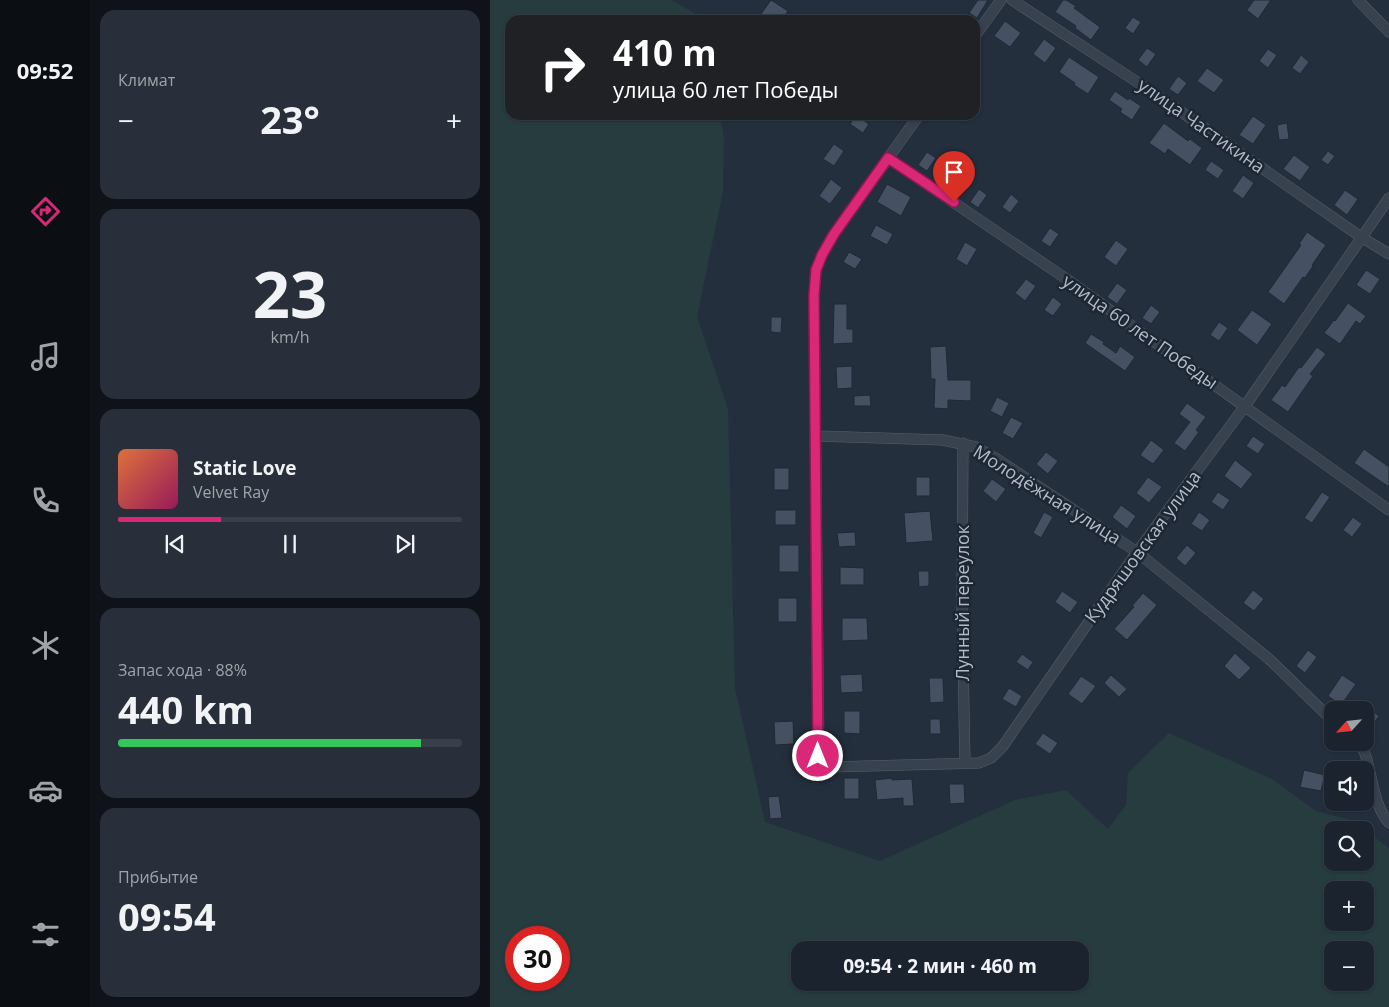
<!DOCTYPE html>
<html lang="ru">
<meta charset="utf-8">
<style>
body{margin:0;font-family:"Open Sans",sans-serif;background:#282f3a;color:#f1f3f6;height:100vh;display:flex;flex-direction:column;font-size:19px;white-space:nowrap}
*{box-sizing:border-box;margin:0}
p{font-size:16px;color:#a0a4aa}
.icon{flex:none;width:28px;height:28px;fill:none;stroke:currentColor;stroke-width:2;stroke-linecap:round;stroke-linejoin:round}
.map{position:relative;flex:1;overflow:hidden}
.panel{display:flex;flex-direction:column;gap:10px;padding:10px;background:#0f1319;width:400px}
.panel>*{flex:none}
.banner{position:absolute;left:15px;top:15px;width:475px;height:105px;border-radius:15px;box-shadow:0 1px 4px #0004,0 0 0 1px #39404a;background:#202124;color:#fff;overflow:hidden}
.needle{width:32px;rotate:243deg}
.buttons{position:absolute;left:834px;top:701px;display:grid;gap:10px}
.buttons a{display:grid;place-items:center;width:50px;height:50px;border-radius:10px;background:#1b232e;box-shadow:0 1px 4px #0004,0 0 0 1px #39404a;font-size:25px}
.speed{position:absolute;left:15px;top:926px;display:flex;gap:10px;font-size:25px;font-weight:700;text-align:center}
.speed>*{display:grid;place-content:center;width:65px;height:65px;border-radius:50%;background:#1b232e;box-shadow:0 1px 4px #0004,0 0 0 1px #39404a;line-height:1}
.speed .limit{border:8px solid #d22;background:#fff;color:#111}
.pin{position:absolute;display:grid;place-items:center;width:42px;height:42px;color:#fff;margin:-51px -21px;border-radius:50% 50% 50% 0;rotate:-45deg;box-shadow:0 0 5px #0007}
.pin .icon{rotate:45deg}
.me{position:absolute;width:55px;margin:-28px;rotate:0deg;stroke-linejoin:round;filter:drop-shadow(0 0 4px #0008)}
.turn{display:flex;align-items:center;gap:18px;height:105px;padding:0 25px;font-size:22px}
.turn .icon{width:65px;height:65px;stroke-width:2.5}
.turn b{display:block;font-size:35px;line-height:42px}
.big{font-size:38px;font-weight:700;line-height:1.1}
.panel .widget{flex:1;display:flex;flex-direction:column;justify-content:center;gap:8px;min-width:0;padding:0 18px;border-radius:15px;background:#282f3a}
.panel .dial{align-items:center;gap:0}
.dial b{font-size:65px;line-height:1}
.song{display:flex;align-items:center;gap:15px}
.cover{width:60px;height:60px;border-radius:8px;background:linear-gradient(135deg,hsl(20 70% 55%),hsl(330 70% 35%))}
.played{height:5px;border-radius:2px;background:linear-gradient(90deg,#db2777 30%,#39404a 30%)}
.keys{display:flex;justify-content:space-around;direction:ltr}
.heat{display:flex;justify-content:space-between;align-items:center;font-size:28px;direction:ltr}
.charge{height:8px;border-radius:4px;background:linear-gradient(90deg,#34c759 88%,#39404a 0)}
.trip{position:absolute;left:301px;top:941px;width:298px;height:50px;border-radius:15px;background:#1b232e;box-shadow:0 1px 4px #0004,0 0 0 1px #39404a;font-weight:700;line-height:50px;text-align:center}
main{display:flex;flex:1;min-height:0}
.tabs{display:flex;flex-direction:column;width:90px;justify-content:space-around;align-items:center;background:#0b0e12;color:#a0a4aa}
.tabs .icon{width:35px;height:35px}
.tabs .on{color:#db2777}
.tabs b{font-size:22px;color:#f1f3f6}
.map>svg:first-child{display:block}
.green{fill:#263c3f;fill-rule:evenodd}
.building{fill:#455162;stroke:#1f2835}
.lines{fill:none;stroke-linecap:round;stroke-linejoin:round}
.minor-casing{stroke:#565f6c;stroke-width:11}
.minor{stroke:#38414e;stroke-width:10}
.route-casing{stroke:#8e194d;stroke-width:12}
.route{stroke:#db2777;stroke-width:9}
.labels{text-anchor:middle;stroke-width:5;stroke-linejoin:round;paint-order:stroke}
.street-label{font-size:18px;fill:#b4bcc9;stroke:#1d2633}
</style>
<main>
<nav class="tabs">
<b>09:52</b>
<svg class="icon on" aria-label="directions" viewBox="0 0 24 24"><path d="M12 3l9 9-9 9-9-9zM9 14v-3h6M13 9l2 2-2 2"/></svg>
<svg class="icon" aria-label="music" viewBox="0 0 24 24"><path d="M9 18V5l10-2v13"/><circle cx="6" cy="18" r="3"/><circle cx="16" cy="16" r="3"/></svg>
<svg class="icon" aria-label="phone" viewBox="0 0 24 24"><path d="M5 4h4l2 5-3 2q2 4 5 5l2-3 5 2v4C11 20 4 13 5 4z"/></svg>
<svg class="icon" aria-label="climate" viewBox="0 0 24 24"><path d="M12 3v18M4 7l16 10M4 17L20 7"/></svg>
<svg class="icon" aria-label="car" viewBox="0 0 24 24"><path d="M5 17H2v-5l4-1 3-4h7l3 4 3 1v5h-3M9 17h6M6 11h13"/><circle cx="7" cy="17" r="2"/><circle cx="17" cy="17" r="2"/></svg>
<svg class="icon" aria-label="filters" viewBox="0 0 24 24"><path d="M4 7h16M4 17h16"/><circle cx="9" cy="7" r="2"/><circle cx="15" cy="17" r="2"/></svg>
</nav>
<section class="panel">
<div class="widget"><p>Климат</p>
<div class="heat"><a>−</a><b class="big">23°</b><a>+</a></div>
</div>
<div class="widget dial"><b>23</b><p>km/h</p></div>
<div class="widget">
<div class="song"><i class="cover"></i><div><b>Static Love</b><p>Velvet Ray</p></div></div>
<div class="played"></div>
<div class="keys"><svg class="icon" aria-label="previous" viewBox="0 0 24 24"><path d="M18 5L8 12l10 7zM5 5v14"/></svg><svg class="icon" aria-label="pause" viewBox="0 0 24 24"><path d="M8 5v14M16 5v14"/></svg><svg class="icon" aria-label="next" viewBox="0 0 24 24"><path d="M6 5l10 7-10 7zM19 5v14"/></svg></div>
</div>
<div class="widget"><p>Запас хода · 88%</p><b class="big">440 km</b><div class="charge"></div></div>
<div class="widget"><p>Прибытие</p><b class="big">09:54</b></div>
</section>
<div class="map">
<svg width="899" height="1007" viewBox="0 0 899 1007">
<rect width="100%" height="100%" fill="#242f3e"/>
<path class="green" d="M0,0H181L214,18V20H20V115H230L234,139L233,191L207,317L238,409L245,688L275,822L390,861L525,800L576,790L618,829L636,805L638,773L679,733L782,779L826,811L861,820L875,830H842V862H875V830L899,848V1007H0ZM842,890H875V922H842ZM26,938H69V980H26ZM310,950H590V982H310ZM842,950H875V982H842Z"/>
<path class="building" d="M281,0L298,11L292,20H279L271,14Z
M488,0H498L487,18L479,13Z
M573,0H576L586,6L584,8L610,27L601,40L585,28L586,26L565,12Z
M764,0H781L768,19L757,10Z
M643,17L651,22L643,34L635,28Z
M515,21L531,33L520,47L504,36Z
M554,39L566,48L555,63L543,54Z
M657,48L666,54L657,67L648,60Z
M778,49L787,55L778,68L769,61Z
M811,55L819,62L810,74L802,68Z
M579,57L609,77L598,94L584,85L585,83L569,72Z
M717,68L734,80L724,93L707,81Z
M688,76L697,83L688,95L679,89Z
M625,91L638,100L639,98L651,106L642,120L630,112L632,109L619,100Z
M366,115L379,124L373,133L360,124Z
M763,116L776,125L763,144L749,135Z
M674,123L698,141L700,139L712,148L700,165L678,149L675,154L659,143Z
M797,123L799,139L789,140L787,125Z
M344,144L354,151L344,166L333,159Z
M838,151L845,156L838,165L831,160Z
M437,152L446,158L437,171L428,165Z
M464,152L475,160L463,177L452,169Z
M804,155L820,167L810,181L793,169Z
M721,161L734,170L728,179L715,170Z
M753,175L764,183L753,199L742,191Z
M341,179L352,188L340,204L329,196Z
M397,184L421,197L411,216L387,202Z
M489,189L497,195L488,208L480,202Z
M855,190L868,199L857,215L844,205Z
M521,194L529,201L520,213L512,207Z
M386,225L403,234L397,245L380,236Z
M560,228L569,234L560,247L551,241Z
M817,232L836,245L822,265L823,266L815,278L813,277L794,304L778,292L811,245L809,244Z
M626,240L638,249L626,266L614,257Z
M475,242L487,249L477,266L466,259Z
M359,252L372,259L365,269L353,262Z
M876,270L890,279L880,294L866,285Z
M536,279L546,286L535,301L525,293Z
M627,283L637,290L627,304L617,297Z
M563,297L572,304L563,316L554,310Z
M858,303L876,316L870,324L866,321L850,344L834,333L844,320L845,321Z
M344,304H357V329H363V343L343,344Z
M661,305L670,312L661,324L652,318Z
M762,310L782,324L767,345L747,330Z
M281,317H292L291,333L281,332Z
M729,322L738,328L729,341L720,335Z
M601,334L614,342L613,344L626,353L630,346L645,357L635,371L595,343Z
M456,346L458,380H481V401L458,400V409L444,408L445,379H441L440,347Z
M827,347L836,354L820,374L823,376L798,412L781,400L792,385L795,387L809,367L811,368Z
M362,366V388L347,389L346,367Z
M380,395L381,406H364V396Z
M507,397L519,403L512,417L500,411Z
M697,403L716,417L706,430L709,432L695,451L684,443L700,422L689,414Z
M521,417L533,423L523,439L512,433Z
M763,436L775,444L768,454L756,446Z
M661,440L674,450L663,464L650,455Z
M874,449L899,467V487L864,463Z
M556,452L568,461L558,474L546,464Z
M745,460L763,474L751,489L734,476Z
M284,468H299V490H284Z
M426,477H440V496H426Z
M658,477L672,487L659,503L646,493Z
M502,479L516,489L506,502L493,491Z
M728,492L740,500L733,510L721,502Z
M832,492L840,497L822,523L814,518Z
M631,505L646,516L637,529L622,517Z
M285,510H306V525H285Z
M440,511L443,541L416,543L414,513Z
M554,512L563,517L551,538L543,533Z
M709,512L720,520L712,531L701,524Z
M863,517L872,524L862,537L853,530Z
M365,532L366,546L349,547L347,533Z
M289,545H309V572H289Z
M697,545L706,553L695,566L686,558Z
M350,567L374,568V585H350Z
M428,571H439V586L429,587Z
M763,590L774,599L764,611L753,603Z
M572,591L588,602L580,613L565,602Z
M653,593L667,605L637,640L624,629L644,607L642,606Z
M288,598H307V622H288Z
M352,618H377L378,640L352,641Z
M818,650L827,657L815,673L806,666Z
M745,653L761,668L749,680L734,666Z
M532,654L543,662L538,670L526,662Z
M372,674L373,692L351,693L350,675Z
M621,675L637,689L629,697L614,683Z
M852,675L866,684L851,705L838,696Z
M591,676L606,686L592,704L578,694Z
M439,678H453L454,702L440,703Z
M519,688L532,696L526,707L512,699Z
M875,705L889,716L880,729L875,726Z
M354,711H370V734L354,733Z
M440,719H450L451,734H440Z
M303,721L304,744L285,745L284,722Z
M553,733L568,743L560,754L545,744Z
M814,770L835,775L831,791L810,787Z
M354,778H369V799H354Z
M402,778V780L422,779L424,806H413V798L387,800L385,780Z
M459,784H474L475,803L460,804Z
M289,796L292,818L280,819L278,797Z"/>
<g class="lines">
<defs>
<path id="minor" d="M522,0L667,95L871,237L899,254
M868,0L899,32
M485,36L511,0
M429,115L344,234L332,255L326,270L324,295L329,756L336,765L341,767L489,763L501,758L513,746L647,552L755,406L899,198
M398,158L578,280L899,510
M327,436L453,440L486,447L507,459L647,552L779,659L842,720
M473,443L472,605L475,763
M866,742C869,745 872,748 874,751C883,774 882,803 899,823"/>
</defs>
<use href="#minor" class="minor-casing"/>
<use href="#minor" class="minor"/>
</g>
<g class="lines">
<defs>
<path id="route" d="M328,756L324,295L326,270L332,255L344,234L398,158L464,202"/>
</defs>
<use href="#route" class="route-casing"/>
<use href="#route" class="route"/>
</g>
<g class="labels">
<g class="street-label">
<text transform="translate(711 126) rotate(35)" y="6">улица Частикина</text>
<text transform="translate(650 332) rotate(35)" y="6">улица 60 лет Победы</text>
<text transform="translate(557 495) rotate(32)" y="6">Молодёжная улица</text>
<text transform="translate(653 547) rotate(-54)" y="6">Кудряшовская улица</text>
<text transform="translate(473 603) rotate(-90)" y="6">Лунный переулок</text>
</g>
</g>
</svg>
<div class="buttons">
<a><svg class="needle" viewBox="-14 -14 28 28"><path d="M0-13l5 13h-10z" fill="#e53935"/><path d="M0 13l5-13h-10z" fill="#a0a4aa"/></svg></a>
<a><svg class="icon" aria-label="sound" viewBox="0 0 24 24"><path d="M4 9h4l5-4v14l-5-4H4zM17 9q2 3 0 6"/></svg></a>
<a><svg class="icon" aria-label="search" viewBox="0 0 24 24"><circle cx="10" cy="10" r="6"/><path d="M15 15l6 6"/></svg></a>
<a>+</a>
<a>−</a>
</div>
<div class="speed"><div class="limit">30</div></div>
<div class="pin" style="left:464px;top:202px;background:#d93025"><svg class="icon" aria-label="arrive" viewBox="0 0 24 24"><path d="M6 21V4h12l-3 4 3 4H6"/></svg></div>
<svg class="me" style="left:328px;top:756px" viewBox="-20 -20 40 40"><circle r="17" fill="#db2777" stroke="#fff" stroke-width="3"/><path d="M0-11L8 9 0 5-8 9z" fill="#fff"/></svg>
<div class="trip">09:54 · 2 мин · 460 m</div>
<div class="banner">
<div class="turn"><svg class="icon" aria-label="right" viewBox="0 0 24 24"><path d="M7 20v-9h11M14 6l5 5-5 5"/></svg><div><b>410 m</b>улица 60 лет Победы</div></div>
</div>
</div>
</main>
